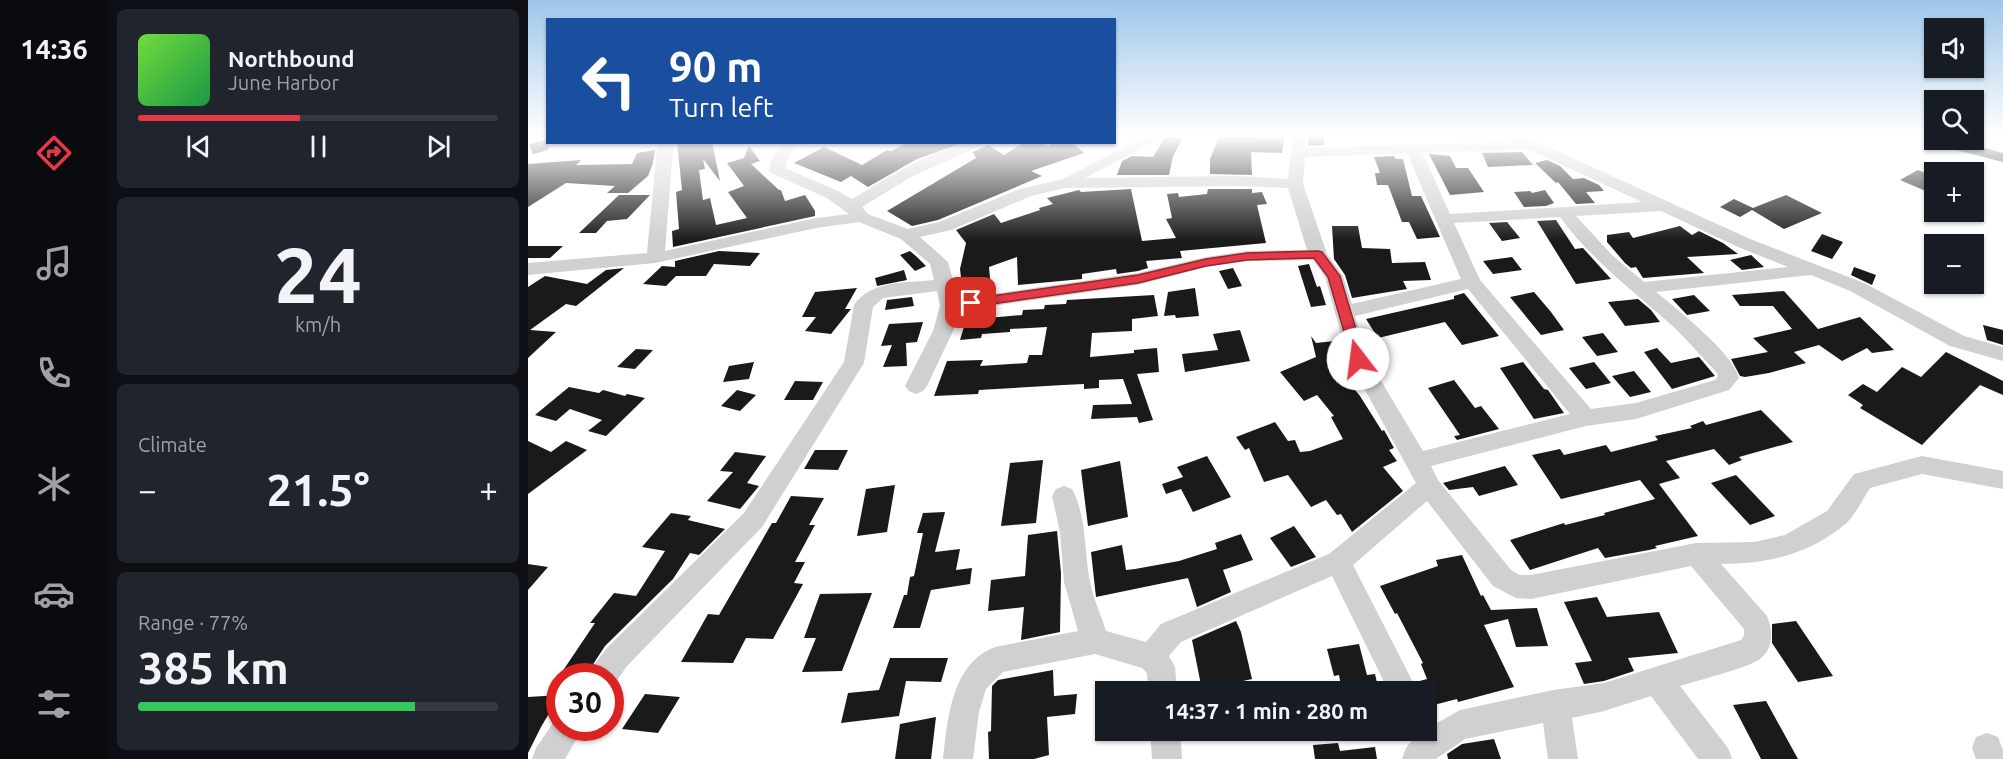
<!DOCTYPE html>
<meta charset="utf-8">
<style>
body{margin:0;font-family:Ubuntu,sans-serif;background:#20242c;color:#f1f3f6;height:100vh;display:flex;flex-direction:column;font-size:22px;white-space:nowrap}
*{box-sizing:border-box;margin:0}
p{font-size:20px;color:#9ea1a6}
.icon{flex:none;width:33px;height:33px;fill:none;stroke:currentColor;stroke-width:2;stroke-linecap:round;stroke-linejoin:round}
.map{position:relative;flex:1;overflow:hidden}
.sheet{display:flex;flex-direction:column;gap:9px;padding:9px;background:#0d0f14;width:420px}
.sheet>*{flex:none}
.banner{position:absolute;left:18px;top:18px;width:570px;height:126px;border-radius:0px;box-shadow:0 2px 4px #0004;background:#1a4fa0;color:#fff;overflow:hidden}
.controls{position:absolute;left:1396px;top:18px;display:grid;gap:12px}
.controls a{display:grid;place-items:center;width:60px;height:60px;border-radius:0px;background:#171b24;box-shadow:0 2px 4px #0004;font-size:30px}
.speed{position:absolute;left:18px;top:663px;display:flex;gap:12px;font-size:30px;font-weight:700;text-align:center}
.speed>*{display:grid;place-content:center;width:78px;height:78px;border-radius:50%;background:#171b24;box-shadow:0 2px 4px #0004;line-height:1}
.speed .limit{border:9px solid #d22;background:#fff;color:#111}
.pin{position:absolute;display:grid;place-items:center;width:51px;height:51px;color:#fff;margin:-26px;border-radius:12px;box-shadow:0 3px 9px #0006}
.me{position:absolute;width:66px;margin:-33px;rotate:345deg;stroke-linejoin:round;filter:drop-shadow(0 0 4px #0008)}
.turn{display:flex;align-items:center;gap:21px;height:126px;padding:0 24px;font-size:27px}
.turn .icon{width:78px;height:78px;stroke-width:2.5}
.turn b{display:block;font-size:42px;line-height:51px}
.big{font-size:45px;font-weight:700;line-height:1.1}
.sheet .tile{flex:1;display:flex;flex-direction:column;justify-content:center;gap:9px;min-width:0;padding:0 21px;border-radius:9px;background:#20242c}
.sheet .dial{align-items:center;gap:0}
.dial b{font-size:78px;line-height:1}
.song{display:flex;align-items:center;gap:18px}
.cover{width:72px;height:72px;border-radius:9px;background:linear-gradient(135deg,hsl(100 70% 55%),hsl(140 70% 35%))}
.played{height:6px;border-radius:3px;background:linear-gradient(90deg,#e63946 45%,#363941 45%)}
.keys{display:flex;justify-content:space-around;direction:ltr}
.heat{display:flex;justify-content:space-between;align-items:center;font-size:33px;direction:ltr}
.charge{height:9px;border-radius:4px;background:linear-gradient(90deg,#34c759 77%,#363941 0)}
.trip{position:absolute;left:567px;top:681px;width:342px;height:60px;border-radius:0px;background:#171b24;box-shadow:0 2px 4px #0004;font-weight:700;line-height:60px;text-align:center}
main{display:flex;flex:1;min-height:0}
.menu{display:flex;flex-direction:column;width:108px;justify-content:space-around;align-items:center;background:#090b0e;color:#9ea1a6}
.menu .icon{width:42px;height:42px}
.menu .on{color:#e63946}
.menu b{font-size:27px;color:#f1f3f6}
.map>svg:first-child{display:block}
.building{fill:#1a1a1a}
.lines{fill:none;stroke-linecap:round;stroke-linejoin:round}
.minor{fill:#d0d0d0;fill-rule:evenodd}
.route{fill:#e63946;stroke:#96252e;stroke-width:1.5}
</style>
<main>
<nav class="menu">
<b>14:36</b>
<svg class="icon on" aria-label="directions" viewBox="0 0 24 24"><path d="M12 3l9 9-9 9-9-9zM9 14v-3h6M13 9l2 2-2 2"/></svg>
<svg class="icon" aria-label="music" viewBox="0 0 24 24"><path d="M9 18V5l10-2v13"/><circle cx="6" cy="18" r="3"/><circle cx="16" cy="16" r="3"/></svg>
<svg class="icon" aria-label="phone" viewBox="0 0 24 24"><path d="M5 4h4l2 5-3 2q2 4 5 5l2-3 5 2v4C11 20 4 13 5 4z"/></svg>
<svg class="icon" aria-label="climate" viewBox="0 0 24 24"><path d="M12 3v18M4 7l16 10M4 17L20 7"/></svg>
<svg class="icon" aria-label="car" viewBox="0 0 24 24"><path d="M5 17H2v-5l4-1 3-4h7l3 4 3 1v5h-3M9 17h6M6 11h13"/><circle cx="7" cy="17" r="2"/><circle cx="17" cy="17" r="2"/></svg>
<svg class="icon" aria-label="filters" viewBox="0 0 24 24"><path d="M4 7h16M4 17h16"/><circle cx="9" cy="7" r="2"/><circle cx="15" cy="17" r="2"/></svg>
</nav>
<section class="sheet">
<div class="tile">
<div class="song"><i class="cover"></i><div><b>Northbound</b><p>June Harbor</p></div></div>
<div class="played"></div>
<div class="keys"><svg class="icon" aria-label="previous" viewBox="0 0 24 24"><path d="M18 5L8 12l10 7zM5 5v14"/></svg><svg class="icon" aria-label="pause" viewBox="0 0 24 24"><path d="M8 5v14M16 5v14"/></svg><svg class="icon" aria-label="next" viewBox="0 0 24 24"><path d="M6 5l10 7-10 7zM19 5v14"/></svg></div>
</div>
<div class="tile dial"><b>24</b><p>km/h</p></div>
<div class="tile"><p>Climate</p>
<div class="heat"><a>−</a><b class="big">21.5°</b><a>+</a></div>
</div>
<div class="tile"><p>Range · 77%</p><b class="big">385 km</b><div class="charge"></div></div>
</section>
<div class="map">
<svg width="1475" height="759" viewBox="0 0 1475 759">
<rect width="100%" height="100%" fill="#fff"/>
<path class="building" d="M781,134H795L796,145L780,146Z
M641,137L655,138L645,156L641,175H589L594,161L604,156L625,157L636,139Z
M691,137L756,138L754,153L723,152L724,175L682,174V159Z
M20,139V150L5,154L1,144Z
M1431,141L1475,153V162L1428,150Z
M149,142H184L192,181L175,159L177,169L171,170L175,200L182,198L188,225L219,218L200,192L216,186L199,163L216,158L221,146L232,161L223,164L251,190H253L257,201L277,195L287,211V216L145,247L144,231L151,229L148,192L154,190Z
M380,142H437L389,159L340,187L323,176L313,182L266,163L296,147L334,165L359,150L363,151Z
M497,142H511L521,146L526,142H544L556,153L503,171L514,176L410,220L384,226L359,211L448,158L445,152L460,145L476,155Z
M127,150L125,163L120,176L100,193H79L87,186L38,183L0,207V164L53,160L48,165L104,164L109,153Z
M994,152L1005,165L960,167L954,153Z
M901,154L922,156L928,168H940L956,192L922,195Z
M866,156L868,159H875L884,196H893L912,237L889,239L881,222H874L860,185H849L847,173H852L846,157Z
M1019,160L1032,166L1045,179L1056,178L1071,185L1076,191L1058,192L1067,203L1048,204L1030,182L1028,183L1007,163Z
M1390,170L1407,177V195L1372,180Z
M603,189L614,241L648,238L638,219L644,218L639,194L650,193L651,197L679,194L680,189H724V193L734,192L739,204L729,205L738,243L652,251L654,258L618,261L620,268L610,271L589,274L588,269L554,274V279L490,285L489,257L461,267L463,290L435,294L432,269L438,243L428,230L466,214L473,223L512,210L511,208L525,204L519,198L551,190L553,192Z
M1017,190L1026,203L1018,206L996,207L986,192L1002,191L1004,193Z
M91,195H122L99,219L79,221L68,233H51Z
M1258,195L1294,213L1256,229L1224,210L1212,217L1192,207L1206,199L1225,208Z
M1028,220L1047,249L1055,248L1083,279L1048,284L1009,221Z
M979,222L992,238L974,241L961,223Z
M804,226H830L834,248L862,249L864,263L897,262L903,280L875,281L879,289L824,298L817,275L806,259Z
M1152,226L1164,235L1171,231L1195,243L1210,254L1159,257L1176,273L1115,278L1108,267L1103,268L1097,263L1079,242V235L1101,232L1105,238Z
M1294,234L1315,242L1304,259L1283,251Z
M0,246H35L22,258H0Z
M191,251L232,253L222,266L186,264L178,276H148L138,286L115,284L134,266L147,267V261Z
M382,251L389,257L398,266L387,271L372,255Z
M1223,255L1236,267L1214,270L1202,260Z
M984,257L994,270L965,274L955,261Z
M781,264L789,287L792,286L798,305L783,307L770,266Z
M1326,267L1348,275L1344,285L1323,275Z
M96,268L48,306L38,304L2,330L28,332L0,358V287L17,276L59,284L78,270Z
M705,268L714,286L700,289L691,271Z
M376,270L379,280L349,286L347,278Z
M329,288L317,309H323L303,334L277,331L288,317H274L287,292Z
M667,288L671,316L648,318L647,315L636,316L640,292Z
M1256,291L1290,329L1332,317L1366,350L1344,353L1339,348L1314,361L1291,345L1266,352L1278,363L1241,373L1217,377L1212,376L1203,359L1240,352L1225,338L1264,329L1245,306H1212L1204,295Z
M1006,292L1023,312L1036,330L1013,335L982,297Z
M936,293L971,336L934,345L917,322L850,338L838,319L926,299V296Z
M626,295L630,316L604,319V331L564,333L562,357L606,353V350L629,348L631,372L609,374L625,420L611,423L609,417L563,419L565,405L604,404L595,379L571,380V388L556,389V384L535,385L451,390L450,394L406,396L419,361L455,360L452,366L499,363L501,355H514L519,327L482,329V332L454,334L453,338L432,340L438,320L494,315L495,310L516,309L517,305L538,304L539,300Z
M1166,295L1182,311L1159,315L1144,299Z
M384,297L386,306L357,310L359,300Z
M1110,299L1123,310L1132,322L1097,326L1080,302Z
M395,322L389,342L378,343L379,366L355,367L364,345L353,346L361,324Z
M1455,325L1475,330V345L1459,340Z
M712,330L722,361L657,372L654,354L690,350L685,334Z
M1075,333L1090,352L1069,356L1054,337Z
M783,336L788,343L807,341L812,357L801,358L832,396L854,431L856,430L866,448L861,450L869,461L855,467L875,491L824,532L813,514L809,515L798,500L783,507L760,475L736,482L721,448L717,450L708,437L747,422L760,441L767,440L772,452L782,451L815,439L803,417L806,416L789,395L776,401L752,372L788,357Z
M1129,348L1143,363L1171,357L1187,376L1144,389L1116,352Z
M108,349L125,350L107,369L89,367Z
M1418,352L1475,381V395L1452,385L1394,445L1332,408L1335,405L1320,395L1335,384L1349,392L1374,367L1393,377Z
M226,362L221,379L195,382L201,366Z
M995,362L1016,389L1020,390L1036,413L1006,419L972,368Z
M1066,362L1083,383L1058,389L1041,368Z
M1106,371L1123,392L1102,397L1084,376Z
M926,380L947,408L953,406L971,429L929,440L926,436L932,435L900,388Z
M267,381L295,382L285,400H256Z
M41,387L71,393L75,390L97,396L99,394L117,398L78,436L60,431L74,420L42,409L28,421L7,415Z
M209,390L228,395L212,411L193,406Z
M1233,410L1265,442L1211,457L1214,460L1201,465L1186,449L1138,461L1152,478L1131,484L1170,536L1127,546L1129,548L1121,550L1077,558L1070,548L1002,570L982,540L1036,523L1037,525L1077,515L1076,513L1127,499L1112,480L1033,499L1004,455L1032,449L1036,455L1078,445L1083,452L1130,440L1127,436L1164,428L1162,426L1175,421L1178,425Z
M0,441L23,452L38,441L59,450L0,494Z
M287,450H320L310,470L276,469Z
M207,452L238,456L219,483L231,486L212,509L179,501L205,472L192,471Z
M679,456L703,497L665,512L653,489L638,494L634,484L655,477L649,467Z
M515,460L508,523L473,526L482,463Z
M592,461L600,517L560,526L553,470Z
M977,466L990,485L951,496L945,487L921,490L915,483Z
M1208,475L1247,516L1222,525L1183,483Z
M367,485L359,532L329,536L338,489Z
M263,496L296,498L281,525H287L267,562H277L266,583L275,584L245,639L218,638L205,663L153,662L180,614L191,615L244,523H248Z
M417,512L407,552L432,549L428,570L444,568L442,584L403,590L392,628H365L376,595H379L382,577L386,576L395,533H389L395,513Z
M143,513L163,516L160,520L197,529L171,555L162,553L145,579L77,646L60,672H34L67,623H62L86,593L108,596L137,551L114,547Z
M766,526L788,557L763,567L742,538Z
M529,531L533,573L532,632L493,640L496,607L460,611L463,580L497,576L500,535Z
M713,534L725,560L695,570L703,592L669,607L660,578L568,597L563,552L594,545L598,570L607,569L651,561L689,549L687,543Z
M934,555L953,596L955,595L963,610L1009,608L1020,646L988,647L980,619L956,625L986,687L930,702L929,699L898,707V692H892L888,682L899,679L893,664L895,663L869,613L867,614L852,586L910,566L908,560Z
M0,564L20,567L0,590Z
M344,593L314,671L274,672L288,638H276L292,594Z
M1069,597L1079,617L1131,612L1150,653L1100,658L1106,671L1076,681L1056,684L1047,663L1064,661L1036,602Z
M708,621L713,632L724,679L674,690L664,640Z
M1268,621L1305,676L1270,682L1244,643V624Z
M831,644L839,675L847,674L851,692H814L811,675L806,676L799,649Z
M362,658H420L413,682L378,681L371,716L313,723L320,693L351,690Z
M525,670L526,696L549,694L547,714L519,717L521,755L506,759H461L460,732L463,731L464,686L470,680Z
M117,694L152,697L130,733L94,729Z
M32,695L13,727L0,753V697Z
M1238,701L1270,759H1233L1205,705Z
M408,717L403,759H367L372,724Z
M966,739L973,759H920L919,754L934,744Z
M810,743L812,751L847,747L849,759H787L785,745Z"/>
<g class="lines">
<path class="minor" d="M622,134H641L557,178L710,176L760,179L765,134H779L778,148L984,142L972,134H992L1222,239L1336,283L1436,336L1475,347V361L1422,346L1322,291L1283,275L1128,292C1150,310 1205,353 1211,378L1201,390L1108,419L1058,426L903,466L910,480L983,570L992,575H1003L1168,543L1226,542L1257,535L1299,511L1326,474L1394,456L1475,471V489L1394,474L1342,488C1334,500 1326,518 1315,526C1279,555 1238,564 1193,564L1239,616C1245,630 1246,648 1232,659C1222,667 1168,681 1152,686L1200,748L1204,759H1170L1123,696L1076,711L1044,718L1050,759H1020L1015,723L937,739L908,759H874L878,748L888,735L932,710L1025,690L1076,683L1213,640L1216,636V629L1163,566L1003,599L988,598L965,586L899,501L825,565L890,692H861L804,576L653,642L641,656L647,667L649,692H620L619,673L614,668L567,654L475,672L458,689L451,712L445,759H415C420,719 423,664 467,647L550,631L536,582L532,532L524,496L528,489L536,486L544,489C559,517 556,551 562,582C565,598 573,615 578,631L618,642L633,624L801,554L888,483L820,359L797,277L785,260L719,261L678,267L610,285L430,311L425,331L399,386L395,391L388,394L381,391L377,386L405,331L412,306L409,291L355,298L345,307L336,363L234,527L99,666L85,686L82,687V676H61L65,666L79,648L216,513L316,362L326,305C343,280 379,283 406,280L402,264L373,239L331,222L288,228L127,263L0,275V263L119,253L129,149L132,142H147L145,149L137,251L288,218L321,214L299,198L243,173L241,170L244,158L255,142H270L260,158L257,168L310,191L324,199C364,175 414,142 461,142L383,177L334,207L340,214L380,229L411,222L492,189L535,179ZM1002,150L1114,202L922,214L894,152ZM879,153L933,279L824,304L815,276L799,254L775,184L777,157ZM710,186L760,188L779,250L719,251L678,257L610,273L430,299L420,262L392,237L423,230L503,196L537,188ZM1133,211L1210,247L1260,267L1116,282L1085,256L1048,216ZM1032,217C1064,261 1108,293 1148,329C1162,343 1175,358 1189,373L1190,376L1187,380L1108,403L1063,409L952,280L926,223ZM940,289L1042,414L895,451L840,359L827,316Z
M29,717H32V728H55L37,759H4L8,748Z
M622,730H652L654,759H624Z
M1459,733L1470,737L1475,750V759H1448L1444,748L1448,737Z"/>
</g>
<linearGradient id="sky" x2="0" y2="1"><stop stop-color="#9ec6ea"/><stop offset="0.56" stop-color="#fff"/><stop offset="1" stop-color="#fff" stop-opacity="0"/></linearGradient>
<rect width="1475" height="241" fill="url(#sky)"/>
<path class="route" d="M790,251L794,252L812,276L837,359L835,362L830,364L824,359L800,277L786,258L719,260L678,266L610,283L443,307L437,303L443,299L610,275L678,259L719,253Z"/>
</svg>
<div class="controls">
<a><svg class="icon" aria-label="sound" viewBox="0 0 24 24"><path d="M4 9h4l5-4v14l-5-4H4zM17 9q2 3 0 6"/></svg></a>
<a><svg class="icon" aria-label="search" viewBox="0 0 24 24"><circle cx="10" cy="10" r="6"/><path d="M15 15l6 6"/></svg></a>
<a>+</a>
<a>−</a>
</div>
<div class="speed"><div class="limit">30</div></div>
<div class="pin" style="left:443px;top:303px;background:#d93025"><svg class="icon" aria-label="arrive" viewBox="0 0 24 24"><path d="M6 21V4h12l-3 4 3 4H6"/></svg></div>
<svg class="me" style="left:830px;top:359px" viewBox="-20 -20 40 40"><circle r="19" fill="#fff"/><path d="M0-13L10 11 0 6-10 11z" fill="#e63946"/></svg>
<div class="trip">14:37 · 1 min · 280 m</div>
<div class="banner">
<div class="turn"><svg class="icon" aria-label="left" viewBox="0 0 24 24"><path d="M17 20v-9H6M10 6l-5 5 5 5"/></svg><div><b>90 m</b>Turn left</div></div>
</div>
</div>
</main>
